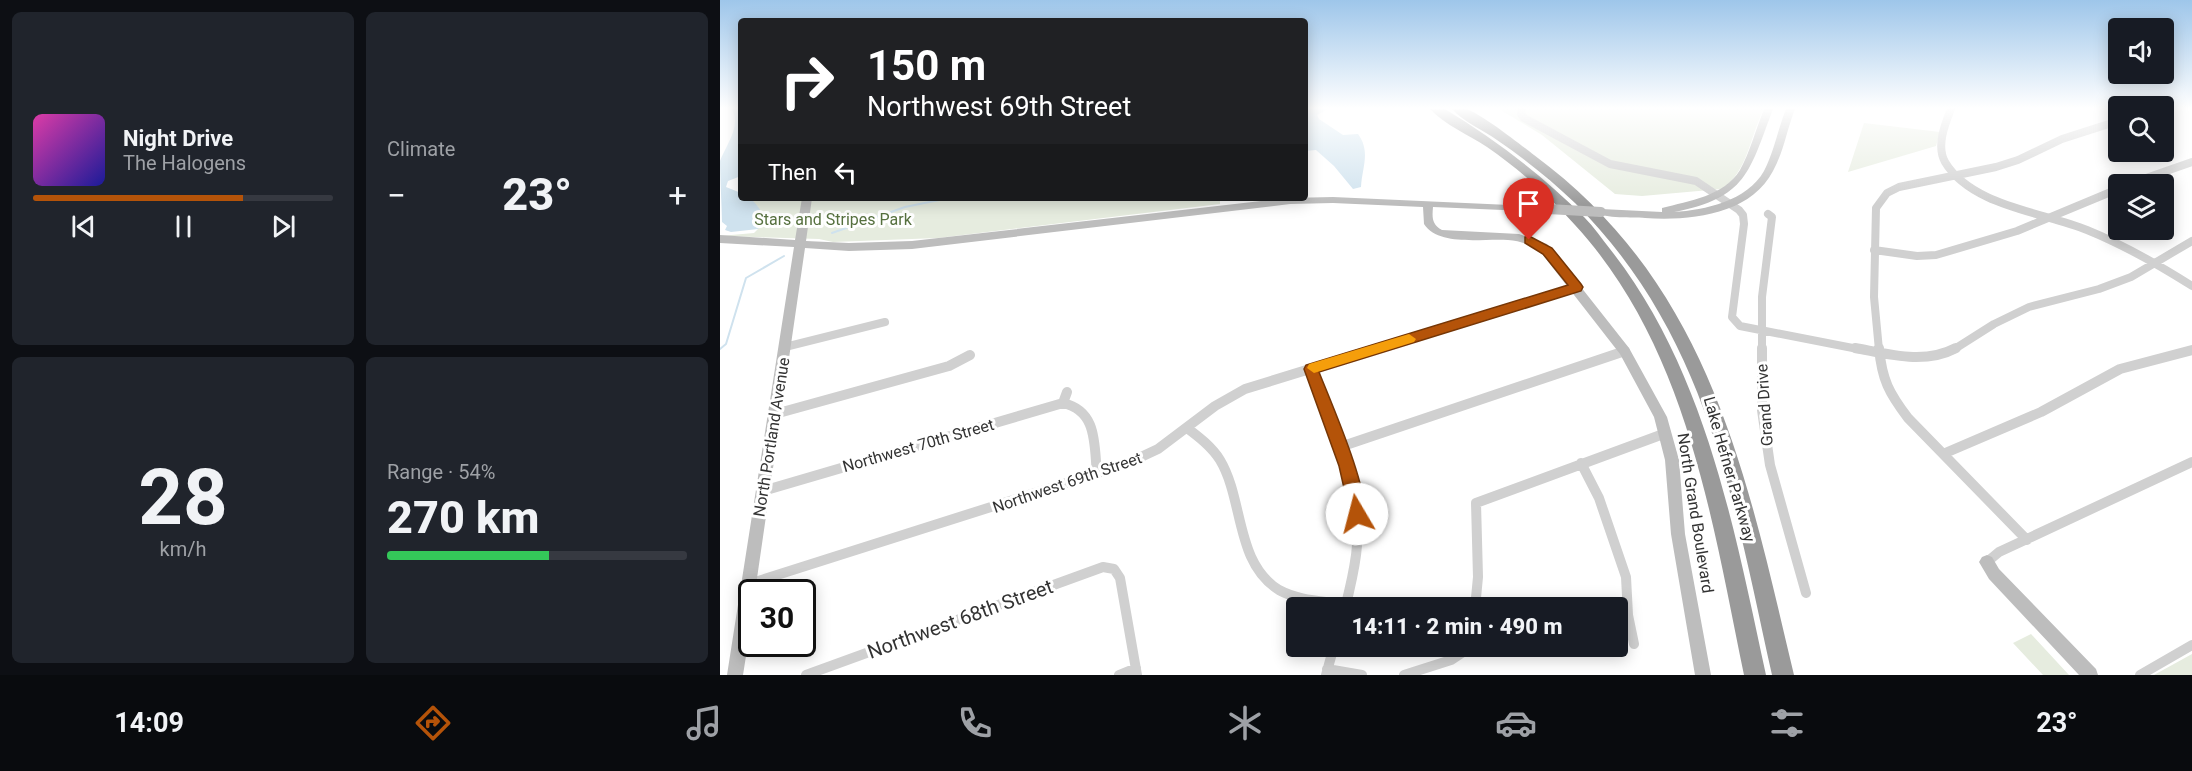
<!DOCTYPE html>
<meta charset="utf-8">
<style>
body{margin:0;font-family:Roboto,sans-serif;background:#20242c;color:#f1f3f6;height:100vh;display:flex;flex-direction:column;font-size:22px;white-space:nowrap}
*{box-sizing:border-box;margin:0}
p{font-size:20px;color:#9ea1a6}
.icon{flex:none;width:33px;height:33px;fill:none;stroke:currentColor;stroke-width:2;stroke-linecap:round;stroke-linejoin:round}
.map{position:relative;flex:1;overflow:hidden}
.sheet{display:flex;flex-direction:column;gap:12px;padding:12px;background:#0d0f14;width:720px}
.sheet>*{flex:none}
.top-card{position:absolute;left:18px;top:18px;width:570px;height:183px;border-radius:6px;box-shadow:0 3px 15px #0003;background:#202124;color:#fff;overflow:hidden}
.tools{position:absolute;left:1388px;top:18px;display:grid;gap:12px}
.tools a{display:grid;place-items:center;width:66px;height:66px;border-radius:6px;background:#171b24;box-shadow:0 3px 15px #0003;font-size:30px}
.speed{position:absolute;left:18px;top:579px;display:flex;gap:12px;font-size:30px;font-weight:700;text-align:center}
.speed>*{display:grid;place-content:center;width:78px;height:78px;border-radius:50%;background:#171b24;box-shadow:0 3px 15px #0003;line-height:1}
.speed .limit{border:3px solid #111;border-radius:9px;background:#fff;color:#111}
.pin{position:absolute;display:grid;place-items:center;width:51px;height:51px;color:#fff;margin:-62px -26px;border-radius:50% 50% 50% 0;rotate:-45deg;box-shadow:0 0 6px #0007}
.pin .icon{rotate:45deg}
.me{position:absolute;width:66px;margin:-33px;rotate:352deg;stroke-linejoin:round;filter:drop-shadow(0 0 4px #0008)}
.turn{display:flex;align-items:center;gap:21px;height:126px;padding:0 30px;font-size:27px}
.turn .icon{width:78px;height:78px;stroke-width:2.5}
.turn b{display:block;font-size:42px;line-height:51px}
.then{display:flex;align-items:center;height:57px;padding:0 30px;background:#0003;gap:12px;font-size:22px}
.big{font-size:45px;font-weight:800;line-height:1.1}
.sheet .widget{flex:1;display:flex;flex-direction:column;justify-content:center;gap:9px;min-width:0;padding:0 21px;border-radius:9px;background:#20242c}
.sheet .dial{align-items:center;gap:0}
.dial b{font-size:78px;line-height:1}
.song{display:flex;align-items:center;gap:18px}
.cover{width:72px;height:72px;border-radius:9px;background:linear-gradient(135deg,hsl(320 70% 55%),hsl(240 70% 35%))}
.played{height:6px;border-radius:3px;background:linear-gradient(90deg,#b45309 70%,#363941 70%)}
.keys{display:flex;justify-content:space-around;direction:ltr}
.heat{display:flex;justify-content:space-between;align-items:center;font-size:33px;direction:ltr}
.charge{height:9px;border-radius:4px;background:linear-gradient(90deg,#34c759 54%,#363941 0)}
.sheet .tiles{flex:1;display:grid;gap:12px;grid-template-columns:repeat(2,1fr)}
.trip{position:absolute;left:566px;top:597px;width:342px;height:60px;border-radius:6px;background:#171b24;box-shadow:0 3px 15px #0003;font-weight:800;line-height:60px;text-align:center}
.dock{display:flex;height:96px;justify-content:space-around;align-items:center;background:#090b0e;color:#9ea1a6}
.dock .icon{width:42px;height:42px}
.dock .on{color:#b45309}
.dock b{font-size:27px;color:#f1f3f6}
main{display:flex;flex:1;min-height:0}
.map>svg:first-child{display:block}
.green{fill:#e6ecdf}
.water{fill:#cfe2ee}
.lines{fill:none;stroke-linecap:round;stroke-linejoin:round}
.stream{stroke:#cfe2ee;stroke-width:2}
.street-far1{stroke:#d0d0d0;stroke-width:8}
.street{stroke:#d0d0d0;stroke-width:10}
.secondary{fill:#bdbdbd;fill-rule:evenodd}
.highway{fill:#9a9a9a;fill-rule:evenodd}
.secondary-bridge{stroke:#bdbdbd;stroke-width:10}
.route{fill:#b45309;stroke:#753606;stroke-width:1.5}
.slow{fill:#f59e0b}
.labels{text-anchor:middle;stroke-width:6;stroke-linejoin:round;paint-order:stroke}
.park-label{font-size:16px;fill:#56703f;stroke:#fff}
.street-label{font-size:16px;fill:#333;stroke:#fff}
.near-street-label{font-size:20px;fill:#333;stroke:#fff}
</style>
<main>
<section class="sheet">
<div class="tiles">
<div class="widget">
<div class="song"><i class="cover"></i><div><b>Night Drive</b><p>The Halogens</p></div></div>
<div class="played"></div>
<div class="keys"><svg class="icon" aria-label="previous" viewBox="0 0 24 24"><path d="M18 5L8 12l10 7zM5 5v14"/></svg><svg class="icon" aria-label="pause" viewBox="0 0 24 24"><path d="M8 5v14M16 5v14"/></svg><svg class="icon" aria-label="next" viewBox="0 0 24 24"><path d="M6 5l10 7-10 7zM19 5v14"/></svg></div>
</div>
<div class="widget"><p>Climate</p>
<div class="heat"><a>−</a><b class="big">23°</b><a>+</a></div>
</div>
<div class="widget dial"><b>28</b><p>km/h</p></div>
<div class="widget"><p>Range · 54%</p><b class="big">270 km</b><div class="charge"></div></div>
</div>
</section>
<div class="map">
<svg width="1472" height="675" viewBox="0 0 1472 675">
<rect width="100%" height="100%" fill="#fff"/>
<path class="green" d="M779,109H1044C1030,135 1028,173 1001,189L922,196L895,194L822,135Z
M1144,123L1220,132L1216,146L1128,172Z
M29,198H500V204L218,238L113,242L99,239L0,236L34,233L38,229V207Z
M1311,634L1349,675H1323L1293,643Z
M1472,654V675H1434Z"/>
<path class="water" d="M11,109H21V176L8,181L6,187L21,193V198L32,200C42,210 46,217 38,229L11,232L5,230L7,226L2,222C2,209 0,174 0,161C5,147 23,124 11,109Z
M585,109H608L597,115L599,119L623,135L638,134C651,152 642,167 641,187L633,189L614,166L596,150L585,151Z"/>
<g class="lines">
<path class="stream" d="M112,233L185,207L229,198
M0,349L6,344L26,278L64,256"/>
<path class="street-far1" d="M802,109L801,114L804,118L890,164L976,181L1019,210L1023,215L1024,224L1012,317L1020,326L1143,350
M1231,109C1225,124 1216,146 1225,162C1251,206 1323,212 1367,230C1404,245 1439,265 1472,286
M1409,184L1472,162
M1154,250L1197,256L1216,255L1297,231L1398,189
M65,347L165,322
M653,350L857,287
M1042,350V297L1052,217L1048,214
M1159,350L1154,297L1156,208L1167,193L1179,187L1276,167L1298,160L1342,139L1398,121
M1233,350L1274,324L1309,307L1379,289L1411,277L1472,241"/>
<path class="street" d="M1042,348V410L1050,465L1086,593
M1135,348C1168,354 1204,365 1236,348
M1159,348C1162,380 1169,393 1188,418L1307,540
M591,369C606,412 628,454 636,499C642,536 634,573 625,608
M343,403C378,411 374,445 377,474
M55,414L229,366L250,355
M467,428C479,437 492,447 500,460C524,500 515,563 559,590C579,601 604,601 626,605
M620,447L905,351
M1223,454L1321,412L1400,369L1472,350
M861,463L879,498L906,577L908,615L914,644
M43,491L343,403L347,392
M1267,562L1279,552L1472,462
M29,584L406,464L438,449L495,406L525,389L658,348
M755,608L758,577L756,503L946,433
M607,669L642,675
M86,675L383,567L394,569L400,578L417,675
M399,675L416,668
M606,675L614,646
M684,675L731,660L746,650L747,646
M1420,675L1472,645"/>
<path class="secondary" d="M1044,109H1053C1029,172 1027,198 954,212C985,210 1027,201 1044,171C1054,152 1058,129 1066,109H1075C1067,129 1064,151 1053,171C1030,215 970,221 925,218C914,217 884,219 876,212L881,209L942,212V208C969,201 1004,196 1020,170C1030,152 1036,129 1044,109Z
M613,197L832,207L833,209L828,212L713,207C712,218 712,224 722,230L799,234L827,244L909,348L947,417L959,460L965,534L991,675H975L951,534L945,460L934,417L900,354L819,250C809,244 800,241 788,240C763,238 719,247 704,224L703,207L613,203L570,204L192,249L129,251L85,248L35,592H32V618L23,675H7L74,247L0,243V235L75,240L82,198H92L86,241L129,243L192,241L568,198Z
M1267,555L1272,557L1279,569L1376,669L1378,675H1359L1269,579L1259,562L1262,557Z"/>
<path class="highway" d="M710,109H725C776,140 822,175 864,217C874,227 882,239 890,249C986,371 1014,528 1046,675H1024C992,520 967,347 855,225C829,196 799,169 767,147C749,135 725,125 710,109Z
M732,109C736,109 742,109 746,109C759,112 801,145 814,155C991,286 1026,474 1074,675H1052C1013,500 988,336 855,203C831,180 805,159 777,140C763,130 744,122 732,109Z"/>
<path class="secondary-bridge" d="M828,209L881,212"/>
</g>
<linearGradient id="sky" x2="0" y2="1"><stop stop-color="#9ec6ea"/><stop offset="0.53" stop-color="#fff"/><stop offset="1" stop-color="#fff" stop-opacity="0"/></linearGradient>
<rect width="1472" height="204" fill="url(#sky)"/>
<path class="route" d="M809,236L832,248L861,284L863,287L861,291L599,372C609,398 653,497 643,519L637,522L631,519L619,466L584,369L586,365L848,285L823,254L805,243V237Z"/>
<path class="slow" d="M689,334L696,339L694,342L594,373L587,368L589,364Z"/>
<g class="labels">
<g class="park-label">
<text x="113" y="225">Stars and Stripes Park</text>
</g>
<g class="street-label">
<text transform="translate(1044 405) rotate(-94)" y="6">Grand Drive</text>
<text transform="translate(51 437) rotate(-81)" y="6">North Portland Avenue</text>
<text transform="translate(198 445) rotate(-16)" y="6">Northwest 70th Street</text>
<text transform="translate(1010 469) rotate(74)" y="6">Lake Hefner Parkway</text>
<text transform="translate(347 482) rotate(-19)" y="6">Northwest 69th Street</text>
<text transform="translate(976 513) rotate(81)" y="6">North Grand Boulevard</text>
</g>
<g class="near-street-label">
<text transform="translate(240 619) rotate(-20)" y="7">Northwest 68th Street</text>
</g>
</g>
</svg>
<div class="tools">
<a><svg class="icon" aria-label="sound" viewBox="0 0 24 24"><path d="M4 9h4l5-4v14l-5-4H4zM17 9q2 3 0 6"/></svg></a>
<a><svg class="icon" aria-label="search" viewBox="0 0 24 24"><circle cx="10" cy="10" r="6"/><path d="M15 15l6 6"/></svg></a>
<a><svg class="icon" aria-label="layers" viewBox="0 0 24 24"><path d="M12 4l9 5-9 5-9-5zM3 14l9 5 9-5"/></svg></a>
</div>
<div class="speed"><div class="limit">30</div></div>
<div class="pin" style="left:809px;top:240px;background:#d93025"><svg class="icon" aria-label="arrive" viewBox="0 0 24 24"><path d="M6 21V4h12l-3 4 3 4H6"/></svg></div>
<svg class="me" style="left:637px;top:514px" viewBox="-20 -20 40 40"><circle r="19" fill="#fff"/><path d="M0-13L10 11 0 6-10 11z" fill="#b45309"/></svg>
<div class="trip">14:11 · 2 min · 490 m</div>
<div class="top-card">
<div class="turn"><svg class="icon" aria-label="right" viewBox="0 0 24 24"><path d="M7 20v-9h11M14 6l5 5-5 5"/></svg><div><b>150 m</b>Northwest 69th Street</div></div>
<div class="then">Then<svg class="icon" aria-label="left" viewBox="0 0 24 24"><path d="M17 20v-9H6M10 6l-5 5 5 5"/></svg></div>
</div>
</div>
</main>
<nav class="dock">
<b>14:09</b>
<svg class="icon on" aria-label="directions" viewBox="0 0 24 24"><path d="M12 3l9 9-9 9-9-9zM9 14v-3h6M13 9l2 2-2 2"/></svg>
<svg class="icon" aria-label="music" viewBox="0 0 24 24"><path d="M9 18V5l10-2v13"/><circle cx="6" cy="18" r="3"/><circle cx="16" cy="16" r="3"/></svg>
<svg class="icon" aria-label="phone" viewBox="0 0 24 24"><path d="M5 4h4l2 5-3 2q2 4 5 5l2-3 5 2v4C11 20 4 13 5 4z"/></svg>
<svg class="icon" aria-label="climate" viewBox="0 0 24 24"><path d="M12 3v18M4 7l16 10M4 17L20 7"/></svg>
<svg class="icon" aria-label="car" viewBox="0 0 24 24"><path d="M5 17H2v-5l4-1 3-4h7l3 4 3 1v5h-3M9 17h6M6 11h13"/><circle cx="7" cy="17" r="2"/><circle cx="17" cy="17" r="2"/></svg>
<svg class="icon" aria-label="filters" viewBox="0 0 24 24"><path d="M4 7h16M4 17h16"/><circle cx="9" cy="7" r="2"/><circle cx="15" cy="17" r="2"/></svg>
<b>23°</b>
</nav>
